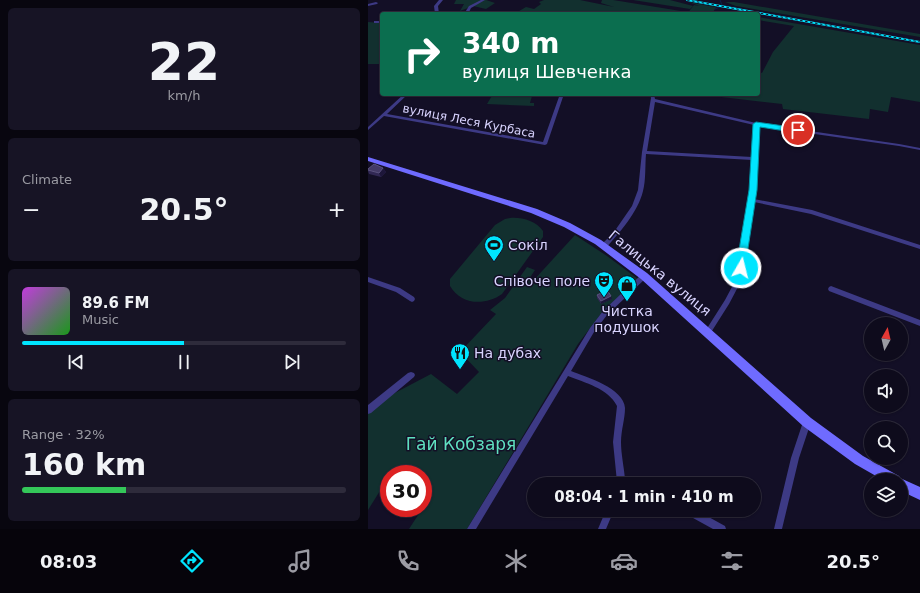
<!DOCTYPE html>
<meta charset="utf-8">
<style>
body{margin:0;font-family:"DejaVu Sans",sans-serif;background:#171425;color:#f1f3f6;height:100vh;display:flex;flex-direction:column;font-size:15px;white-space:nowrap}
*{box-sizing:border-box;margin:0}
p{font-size:13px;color:#9b9ba3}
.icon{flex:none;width:22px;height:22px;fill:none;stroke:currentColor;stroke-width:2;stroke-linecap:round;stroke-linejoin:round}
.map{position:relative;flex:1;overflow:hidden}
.details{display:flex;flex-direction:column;gap:8px;padding:8px;background:#08060f;width:368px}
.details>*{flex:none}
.hud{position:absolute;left:12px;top:12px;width:380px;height:84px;border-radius:4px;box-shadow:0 1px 3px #0004,0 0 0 1px #2e2b3b;background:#0b6e4f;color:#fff;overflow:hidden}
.needle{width:26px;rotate:8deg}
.tools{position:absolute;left:496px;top:317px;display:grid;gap:8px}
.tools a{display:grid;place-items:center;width:44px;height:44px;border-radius:50%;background:#0e0b1c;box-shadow:0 1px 3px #0004,0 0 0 1px #2e2b3b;font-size:20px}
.speed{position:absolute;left:12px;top:465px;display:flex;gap:8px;font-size:20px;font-weight:700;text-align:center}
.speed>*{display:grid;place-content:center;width:52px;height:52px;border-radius:50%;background:#0e0b1c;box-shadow:0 1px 3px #0004,0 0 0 1px #2e2b3b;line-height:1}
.speed .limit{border:6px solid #d22;background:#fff;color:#111}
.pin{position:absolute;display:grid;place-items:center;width:34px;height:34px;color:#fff;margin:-17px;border:2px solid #fff;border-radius:50%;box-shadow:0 1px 4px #0007}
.me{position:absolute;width:44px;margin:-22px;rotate:8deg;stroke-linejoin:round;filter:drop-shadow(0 0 3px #0008)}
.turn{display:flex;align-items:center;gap:14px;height:84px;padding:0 16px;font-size:18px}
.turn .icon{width:52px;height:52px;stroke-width:2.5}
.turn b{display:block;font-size:28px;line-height:34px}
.big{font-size:30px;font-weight:700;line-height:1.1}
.details .card{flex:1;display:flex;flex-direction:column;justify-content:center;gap:6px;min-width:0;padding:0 14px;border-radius:6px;background:#171425}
.details .dial{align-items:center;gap:0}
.dial b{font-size:52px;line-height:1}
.song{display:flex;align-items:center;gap:12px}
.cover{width:48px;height:48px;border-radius:6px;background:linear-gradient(135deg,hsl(290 70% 55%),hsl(120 70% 35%))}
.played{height:4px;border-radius:2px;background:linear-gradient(90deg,#00e5ff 50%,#2e2b3b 50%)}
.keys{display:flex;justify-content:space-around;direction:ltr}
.heat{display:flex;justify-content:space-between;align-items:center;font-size:22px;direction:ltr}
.charge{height:6px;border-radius:3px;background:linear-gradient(90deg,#34c759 32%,#2e2b3b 0)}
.trip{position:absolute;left:159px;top:477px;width:234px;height:40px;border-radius:20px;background:#0e0b1c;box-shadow:0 1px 3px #0004,0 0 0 1px #2e2b3b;font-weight:700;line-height:40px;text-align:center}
.tab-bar{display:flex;height:64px;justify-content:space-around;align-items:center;background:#06040b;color:#9b9ba3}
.tab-bar .icon{width:28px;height:28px}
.tab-bar .active{color:#00e5ff}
.tab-bar b{font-size:18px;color:#f1f3f6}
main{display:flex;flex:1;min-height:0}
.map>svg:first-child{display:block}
.green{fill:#12302f}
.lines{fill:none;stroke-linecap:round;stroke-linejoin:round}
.stream{stroke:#0c2248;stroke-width:1}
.street{fill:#3d3a85;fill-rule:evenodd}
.secondary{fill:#6f6bff;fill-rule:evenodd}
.rail-casing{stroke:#00e5ff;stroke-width:2}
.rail{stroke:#130f26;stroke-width:1;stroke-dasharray:2.5;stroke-linecap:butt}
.wall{fill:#312854}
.shaded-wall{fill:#1d163a}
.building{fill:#433a66;stroke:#5a527e}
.route{fill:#00e5ff;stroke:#0095a6}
.labels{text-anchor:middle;stroke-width:3;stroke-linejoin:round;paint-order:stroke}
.far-street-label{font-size:12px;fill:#d9d4ff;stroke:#130f26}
.poi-label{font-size:14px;fill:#d9d4ff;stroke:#130f26;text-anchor:start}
.street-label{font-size:14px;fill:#d9d4ff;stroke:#130f26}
.near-park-label{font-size:17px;fill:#5fe0c0;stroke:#130f26}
</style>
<main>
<section class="details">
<div class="card dial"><b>22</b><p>km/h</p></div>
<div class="card"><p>Climate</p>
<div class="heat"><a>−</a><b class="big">20.5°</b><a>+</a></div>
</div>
<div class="card">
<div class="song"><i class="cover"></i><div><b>89.6 FM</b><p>Music</p></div></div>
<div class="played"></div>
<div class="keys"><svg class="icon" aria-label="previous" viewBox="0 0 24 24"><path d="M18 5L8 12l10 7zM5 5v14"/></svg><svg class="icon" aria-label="pause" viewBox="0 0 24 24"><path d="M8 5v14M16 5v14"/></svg><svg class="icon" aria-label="next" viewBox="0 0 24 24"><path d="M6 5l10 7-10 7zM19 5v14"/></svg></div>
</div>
<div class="card"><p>Range · 32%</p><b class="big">160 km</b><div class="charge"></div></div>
</section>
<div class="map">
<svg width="552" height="529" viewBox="0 0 552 529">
<rect width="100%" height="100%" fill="#130f26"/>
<path class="green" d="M88,0H118L127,3L118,9L105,6L92,11L96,4H86Z
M176,0H212L246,7L233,3L234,0H245L319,12L318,14H146L158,7L166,9L173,4L171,2Z
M265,0H302L325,6L322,9Z
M320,2L347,7H348L344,14H319L326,5L332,6Z
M357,2H366L552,34V37L368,6Z
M390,17L552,45V102L523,97L520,112L502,109L501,119L415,109L414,104L345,96V94H390V72L394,73L405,52L426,26L390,20Z
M0,22L14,23V64H0Z
M125,94H149L152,96H164L162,103H166V106L119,104Z
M142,218C154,217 168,221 175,231V237L134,294C117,306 93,305 82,286V279L127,225L137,219Z
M207,235L239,256L270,279L235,311L210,344L99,529H41L56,506L55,474H21V488L15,486L0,510V414L23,395L63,374L89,394L111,372L92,352L128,314L122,310L137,298L159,267L167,270L161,279L165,281Z"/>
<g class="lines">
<path class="stream" d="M352,0L354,5
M347,9L352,7"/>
<path class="street" d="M71,0H75L70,6L71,14H67L66,6Z
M113,0H117L103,8L100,14H96L101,6Z
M8,2L10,3L9,4L0,6V4Z
M6,21H14V23H6Z
M11,64H14V66H11Z
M36,94H40L19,114L175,142L192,94H196L179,144L177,145L16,116L0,130V127Z
M282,94H286L287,99L388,123L531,144L552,148V150L531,146L390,126L389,159L386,199L444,210L552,245V249L443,214L386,202L376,268L371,285L361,304L342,334L340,335L338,334L337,332L338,330L357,300L365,285L370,268L382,189L384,160L278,154C277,165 278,180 275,191C270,212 252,232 238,248H234L233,246L234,244L246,232L264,206L270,190L274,152L283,98ZM287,102L386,125L384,157L279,151Z
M274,274H278L279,276L278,278L239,315L226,332L203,371C218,377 256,388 257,408C257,419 253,430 253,442C253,454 256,467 257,479L265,481L266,484H248L249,482L245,442L249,406C240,388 217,383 200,376L108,529H99L222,328L235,311Z
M0,277L32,288L46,297L47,299L46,301L44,302L42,301L28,292L0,282Z
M463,286L552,320V326L461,291L460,289L461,287Z
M43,372L46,373L47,375L46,377L3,413L0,414V405L40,373Z
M439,418L442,419L443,422L431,458L414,529H406L423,458L436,419Z
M238,510H246L238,529H230Z
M315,510H328L357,526L358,529H345L316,513Z"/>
<path class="secondary" d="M0,157L169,209L202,223L233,240L279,273L443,418L495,456L531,476L532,478L552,487V500L533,491V480H515L487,464L435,426L273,279L227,244L196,227L163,213L0,161Z"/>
<defs>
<path id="rail" d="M319,0L552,42"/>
</defs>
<use href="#rail" class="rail-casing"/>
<use href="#rail" class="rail"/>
</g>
<path class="wall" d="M15,168L18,172L13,177L1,174L0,171V169Z
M229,295L244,299L233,304L229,298Z"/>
<path class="shaded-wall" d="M15,168L18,172L13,177L11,173Z
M243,296L244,299L233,304V301Z"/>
<path class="building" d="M6,164L15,168L11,173L0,170V169Z
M239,290L243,296L233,301L229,295Z"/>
<path class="route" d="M388,122L430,128L433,130L430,133L392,127L389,190L377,268L373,271L368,268L381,190L385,124Z"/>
<defs>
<symbol id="stadium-pin" viewBox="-11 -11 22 30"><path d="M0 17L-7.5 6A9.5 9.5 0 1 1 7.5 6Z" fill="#00e5ff" stroke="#130f26"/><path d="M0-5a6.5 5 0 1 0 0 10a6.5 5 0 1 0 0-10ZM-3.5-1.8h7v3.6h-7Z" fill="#111"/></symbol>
<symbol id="theatre-pin" viewBox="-11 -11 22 30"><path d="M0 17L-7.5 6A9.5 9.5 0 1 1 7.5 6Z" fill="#00e5ff" stroke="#130f26"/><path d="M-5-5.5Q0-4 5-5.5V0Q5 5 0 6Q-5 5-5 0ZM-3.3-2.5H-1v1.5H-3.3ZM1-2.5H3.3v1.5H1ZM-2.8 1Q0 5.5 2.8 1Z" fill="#111"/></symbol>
<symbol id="shop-pin" viewBox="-11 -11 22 30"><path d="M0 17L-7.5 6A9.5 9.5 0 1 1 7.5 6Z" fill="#00e5ff" stroke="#130f26"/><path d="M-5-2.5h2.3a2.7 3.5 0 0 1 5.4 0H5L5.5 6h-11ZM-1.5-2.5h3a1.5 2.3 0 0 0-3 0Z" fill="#111"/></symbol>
<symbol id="restaurant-pin" viewBox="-11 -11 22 30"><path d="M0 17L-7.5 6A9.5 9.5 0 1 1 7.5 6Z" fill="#00e5ff" stroke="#130f26"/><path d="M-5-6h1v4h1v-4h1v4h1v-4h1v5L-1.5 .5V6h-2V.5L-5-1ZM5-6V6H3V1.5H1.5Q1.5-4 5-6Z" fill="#111"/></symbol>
</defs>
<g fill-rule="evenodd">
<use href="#stadium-pin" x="115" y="234" width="22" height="30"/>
<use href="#theatre-pin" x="225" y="270" width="22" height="30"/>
<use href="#shop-pin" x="248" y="274" width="22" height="30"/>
<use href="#restaurant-pin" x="81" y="342" width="22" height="30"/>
</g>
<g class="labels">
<g class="far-street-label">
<text transform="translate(101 121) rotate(11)" y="4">вулиця Леся Курбаса</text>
</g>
<g class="poi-label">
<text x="140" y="250">Сокіл</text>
<text x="222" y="286" text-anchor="end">Співоче поле</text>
<text x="259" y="316" text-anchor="middle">Чистка<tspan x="259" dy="16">подушок</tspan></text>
<text x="106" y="358">На дубах</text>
</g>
<g class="street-label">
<text transform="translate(292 273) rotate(39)" y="5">Галицька вулиця</text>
</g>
<g class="near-park-label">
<text x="93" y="450">Гай Кобзаря</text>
</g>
</g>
</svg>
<div class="tools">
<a><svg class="needle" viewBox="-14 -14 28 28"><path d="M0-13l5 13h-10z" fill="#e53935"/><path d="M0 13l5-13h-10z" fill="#9b9ba3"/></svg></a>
<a><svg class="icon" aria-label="sound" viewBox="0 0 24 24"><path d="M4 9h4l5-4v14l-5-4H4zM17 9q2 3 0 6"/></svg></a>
<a><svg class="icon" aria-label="search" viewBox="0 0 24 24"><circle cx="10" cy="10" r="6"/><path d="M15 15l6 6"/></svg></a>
<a><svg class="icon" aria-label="layers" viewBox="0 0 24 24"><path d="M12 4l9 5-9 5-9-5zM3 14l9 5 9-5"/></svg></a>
</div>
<div class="speed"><div class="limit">30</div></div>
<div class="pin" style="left:430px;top:130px;background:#d93025"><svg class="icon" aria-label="arrive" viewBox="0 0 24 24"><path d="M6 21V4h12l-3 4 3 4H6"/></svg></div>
<svg class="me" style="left:373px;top:268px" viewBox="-20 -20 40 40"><circle r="17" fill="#00e5ff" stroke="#fff" stroke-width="3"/><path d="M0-11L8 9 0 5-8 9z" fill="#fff"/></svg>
<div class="trip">08:04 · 1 min · 410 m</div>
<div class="hud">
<div class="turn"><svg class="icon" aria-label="right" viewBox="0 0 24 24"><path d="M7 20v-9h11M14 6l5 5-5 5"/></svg><div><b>340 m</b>вулиця Шевченка</div></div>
</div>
</div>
</main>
<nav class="tab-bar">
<b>08:03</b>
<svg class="icon active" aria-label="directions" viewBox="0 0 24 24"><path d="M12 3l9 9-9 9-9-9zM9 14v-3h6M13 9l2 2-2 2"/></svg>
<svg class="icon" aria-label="music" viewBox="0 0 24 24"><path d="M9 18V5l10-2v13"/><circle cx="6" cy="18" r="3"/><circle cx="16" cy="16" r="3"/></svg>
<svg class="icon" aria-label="phone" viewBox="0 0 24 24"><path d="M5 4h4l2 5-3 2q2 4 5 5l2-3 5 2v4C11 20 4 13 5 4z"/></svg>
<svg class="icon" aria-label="climate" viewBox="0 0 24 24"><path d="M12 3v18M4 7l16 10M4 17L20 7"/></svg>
<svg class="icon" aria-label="car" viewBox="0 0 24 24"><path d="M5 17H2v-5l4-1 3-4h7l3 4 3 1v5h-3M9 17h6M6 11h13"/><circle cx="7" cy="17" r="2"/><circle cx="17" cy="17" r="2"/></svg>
<svg class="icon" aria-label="filters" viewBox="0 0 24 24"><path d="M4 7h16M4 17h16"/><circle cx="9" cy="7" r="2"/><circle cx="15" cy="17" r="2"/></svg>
<b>20.5°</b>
</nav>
